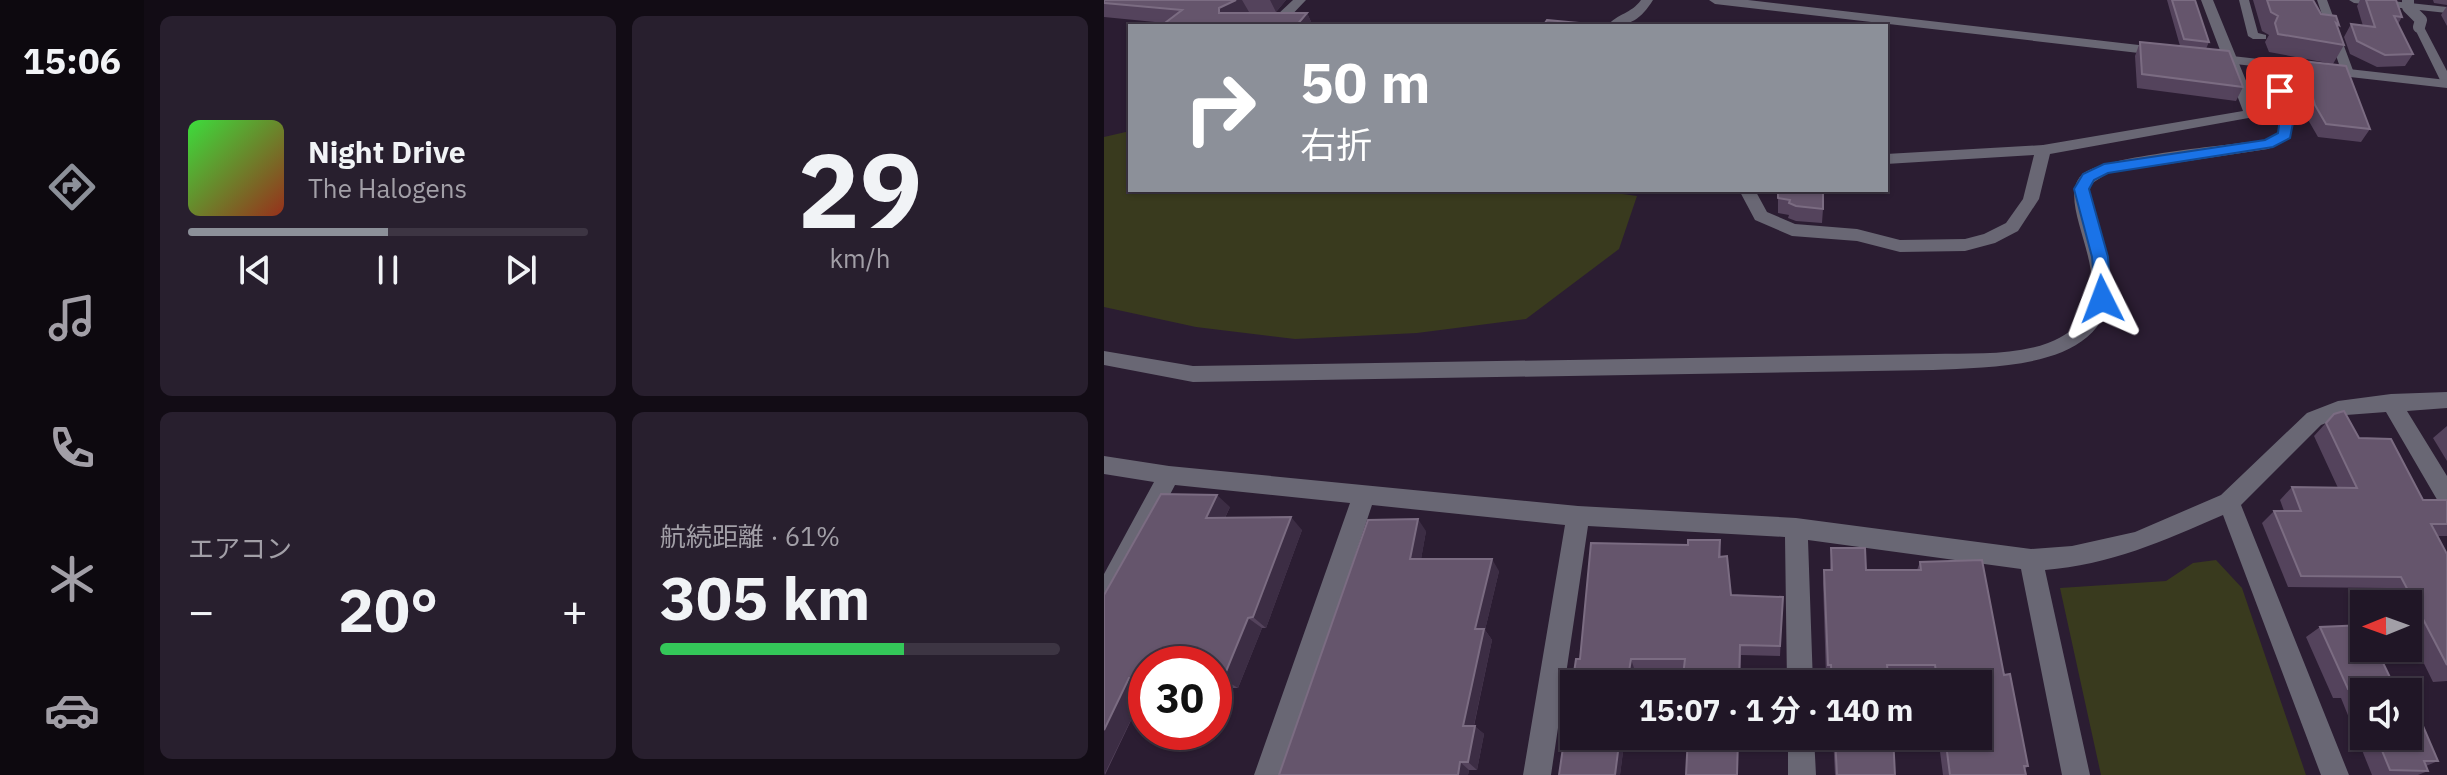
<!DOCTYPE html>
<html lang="ja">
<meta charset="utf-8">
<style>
body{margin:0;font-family:"IBM Plex Sans","Noto Sans JP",sans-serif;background:#281f2e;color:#f1f3f6;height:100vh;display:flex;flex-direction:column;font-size:30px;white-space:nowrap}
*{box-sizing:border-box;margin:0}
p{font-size:26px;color:#a29fa7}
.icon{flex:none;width:44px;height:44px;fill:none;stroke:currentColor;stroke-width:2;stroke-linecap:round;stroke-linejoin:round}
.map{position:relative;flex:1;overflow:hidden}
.panel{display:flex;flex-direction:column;gap:16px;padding:16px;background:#120c15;width:960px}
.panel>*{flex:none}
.banner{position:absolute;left:24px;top:24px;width:760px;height:168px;border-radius:0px;box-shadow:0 2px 6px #0004,0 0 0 2px #3d3543;background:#8c9099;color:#fff;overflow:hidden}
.needle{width:52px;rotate:269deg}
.fabs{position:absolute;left:1246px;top:590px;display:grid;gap:16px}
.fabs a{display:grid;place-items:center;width:72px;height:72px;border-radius:0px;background:#201626;box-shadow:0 2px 6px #0004,0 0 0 2px #3d3543;font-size:40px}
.speed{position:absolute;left:24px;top:646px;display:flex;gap:16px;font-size:40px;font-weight:700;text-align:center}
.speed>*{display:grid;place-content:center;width:104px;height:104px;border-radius:50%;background:#201626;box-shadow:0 2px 6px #0004,0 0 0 2px #3d3543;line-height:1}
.speed .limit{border:12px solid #d22;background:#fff;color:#111}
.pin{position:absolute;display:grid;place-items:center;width:68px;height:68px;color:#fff;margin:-34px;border-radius:16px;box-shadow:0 4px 12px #0006}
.me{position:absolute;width:88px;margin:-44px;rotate:357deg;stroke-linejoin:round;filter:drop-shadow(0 0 6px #0008)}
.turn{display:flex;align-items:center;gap:28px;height:168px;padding:0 40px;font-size:36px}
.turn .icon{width:104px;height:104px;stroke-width:2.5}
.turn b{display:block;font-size:56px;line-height:68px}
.big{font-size:60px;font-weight:700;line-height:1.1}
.panel .tile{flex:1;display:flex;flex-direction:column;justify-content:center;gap:12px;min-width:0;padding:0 28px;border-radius:12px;background:#281f2e}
.panel .dial{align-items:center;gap:0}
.dial b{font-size:104px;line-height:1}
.song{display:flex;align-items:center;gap:24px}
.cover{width:96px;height:96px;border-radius:12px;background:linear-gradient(135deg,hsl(120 70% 55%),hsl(10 70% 35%))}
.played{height:8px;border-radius:4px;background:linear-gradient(90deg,#8c9099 50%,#3d3543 50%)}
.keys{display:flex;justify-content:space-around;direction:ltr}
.heat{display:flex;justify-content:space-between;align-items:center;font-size:44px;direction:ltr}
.charge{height:12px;border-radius:6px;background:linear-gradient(90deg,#34c759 61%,#3d3543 0)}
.panel .tiles{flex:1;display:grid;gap:16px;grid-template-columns:repeat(2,1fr)}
.trip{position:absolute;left:456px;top:670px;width:432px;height:80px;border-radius:0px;background:#201626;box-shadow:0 2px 6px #0004,0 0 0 2px #3d3543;font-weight:700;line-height:80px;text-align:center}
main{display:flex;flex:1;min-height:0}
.dock{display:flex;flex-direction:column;width:144px;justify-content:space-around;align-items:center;background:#0d090f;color:#a29fa7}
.dock .icon{width:56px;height:56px}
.dock .active{color:#8c9099}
.dock b{font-size:36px;color:#f1f3f6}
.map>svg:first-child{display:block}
.green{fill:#393a1e}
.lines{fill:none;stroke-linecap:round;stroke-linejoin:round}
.service{fill:#696774;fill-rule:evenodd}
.minor{fill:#696774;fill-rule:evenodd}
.tertiary{fill:#696774;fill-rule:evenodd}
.service-bridge{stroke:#696774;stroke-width:12}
.wall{fill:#54435c}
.shaded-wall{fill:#3c2d44}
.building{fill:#65556c;stroke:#7b6c82;stroke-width:2}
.route{fill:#1a73e8;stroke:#114b97;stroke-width:2}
</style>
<main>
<nav class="dock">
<b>15:06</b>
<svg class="icon active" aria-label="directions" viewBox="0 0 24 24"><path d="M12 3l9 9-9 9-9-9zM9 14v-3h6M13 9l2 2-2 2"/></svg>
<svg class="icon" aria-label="music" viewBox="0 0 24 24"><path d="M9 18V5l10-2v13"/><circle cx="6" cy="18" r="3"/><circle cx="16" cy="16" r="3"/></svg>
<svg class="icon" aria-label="phone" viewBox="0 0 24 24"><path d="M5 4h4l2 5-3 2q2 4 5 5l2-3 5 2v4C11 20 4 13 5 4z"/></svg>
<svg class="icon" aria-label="climate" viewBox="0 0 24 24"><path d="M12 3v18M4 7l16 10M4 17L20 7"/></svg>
<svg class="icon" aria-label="car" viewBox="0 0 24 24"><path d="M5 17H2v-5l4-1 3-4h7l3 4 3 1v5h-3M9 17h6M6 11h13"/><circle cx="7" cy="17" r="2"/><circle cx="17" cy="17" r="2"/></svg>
</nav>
<section class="panel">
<div class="tiles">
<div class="tile">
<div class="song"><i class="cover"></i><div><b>Night Drive</b><p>The Halogens</p></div></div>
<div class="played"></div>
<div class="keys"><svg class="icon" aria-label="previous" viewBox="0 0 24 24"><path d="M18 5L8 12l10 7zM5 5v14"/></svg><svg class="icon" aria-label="pause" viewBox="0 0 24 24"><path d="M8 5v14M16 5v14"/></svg><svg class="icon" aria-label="next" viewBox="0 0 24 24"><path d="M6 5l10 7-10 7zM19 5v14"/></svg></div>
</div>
<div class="tile dial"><b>29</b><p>km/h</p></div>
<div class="tile"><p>エアコン</p>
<div class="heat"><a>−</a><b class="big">20°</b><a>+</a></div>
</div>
<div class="tile"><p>航続距離 · 61%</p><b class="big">305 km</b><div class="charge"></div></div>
</div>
</section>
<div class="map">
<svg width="1343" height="775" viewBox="0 0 1343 775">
<rect width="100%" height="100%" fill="#2b1d32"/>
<path class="green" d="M26,131V190H490L533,196L515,249L422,319L313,333L191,339L92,327L0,307V137Z
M1112,560L1138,588L1202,775H997L956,588L1062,581L1089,563Z"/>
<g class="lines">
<path class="service" d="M1135,0H1145L1154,33L1162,35V39H1149L1144,36Z
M1213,0H1223L1250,73L1248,75L1238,73Z
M1245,0H1278L1343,7V13L1250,3Z
M1315,24L1320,27L1343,71V85L1337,82L1310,27Z"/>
<path class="minor" d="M189,0H202L181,22L125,26L146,15H173Z
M537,0H549C537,19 527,26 503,26C514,13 527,14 537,0Z
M1097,0H1109L1154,110L1150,117L946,154L935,199L914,231L891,243L861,251L796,252L753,241L688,236L651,220L635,190H651L663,212L691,224L753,229L796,240L861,239L880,234L902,223L919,199L930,155L782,164V154L939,145L1139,111Z
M1170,61L1177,65L1190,118L1186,138L1164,149L1004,173L987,184C981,208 998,233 1003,256C1028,369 904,366 829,370L89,382L0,365V351L89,366L829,354C866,353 909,356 944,343C1042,305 940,204 980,173C1003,156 1125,145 1160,140L1174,133L1176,118L1163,65Z
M1343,392V408L1303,411L1343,476V506L1335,503L1282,412L1242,415L1217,425L1137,505L1245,775H1217L1119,515C1060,541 1005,565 941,570L986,775H958L917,569L704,540L709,684H683L681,537L484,526L447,775H419L461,525L268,505L178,775H150L246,503L71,485L8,606L0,609V574L50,482L0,474V456L65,466L474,506L692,518L927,549L968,546L1031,532L1117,495L1203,413L1234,401L1287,394Z
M684,736H710L712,775H684Z"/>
<path class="tertiary" d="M605,0H644L1061,48L1068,52L1061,56L611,4Z
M1101,53L1343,80V88L1096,60V54Z"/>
<path class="service-bridge" d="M1304,0V7L1317,20L1315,27"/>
</g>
<path class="wall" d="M0,0H182L172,12L143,13H203L209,26H57L61,23L0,17Z
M1063,0H1091L1105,42L1102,49L1139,87L1132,101L1033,88L1031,56L1036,42L1076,46Z
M1149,0H1209L1217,14L1235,25L1234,28L1240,45L1229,64L1165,52L1161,42L1165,35L1158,31Z
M1256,0H1292L1298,17L1294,24L1309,54L1301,66L1273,67L1246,54L1240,37L1247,24L1259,26L1253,6Z
M1329,0H1343V5L1330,3Z
M1343,6V26L1337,15Z
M1198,61L1266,129L1257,142L1214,137L1203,118L1191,74Z
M674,190L719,209L718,223L692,221L684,218L685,215L674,213Z
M1230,414L1319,500H1343V536H1333L1343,554V681L1329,682L1304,631V604H1290L1282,588L1184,587L1158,523L1170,511H1180L1176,500L1188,487L1234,488L1210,436Z
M1343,426V461L1329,438Z
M126,507L121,518L198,530L162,628H158L134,688H110V664H42V689L1,775L0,595Z
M322,531L317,559L395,571L381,630L388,640L370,726L380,734L373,770H365L364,775H175Z
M584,540H616L617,557L623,556L627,595L679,597L676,656L637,655L636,684H578L580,669L530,668L528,684H470V736H521L516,775H455L472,659H476L487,543L584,545Z
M727,548L762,570H813L816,562L900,675L924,766L921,769L922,775H839L834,736H874V684H827L826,676H784L785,684H726L725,676H722L719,583L720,570H726Z
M1216,627L1260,692V736H1304L1334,761L1322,766L1324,771L1314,775H1268L1237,698H1229L1202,637Z
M729,736H789L791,775H731Z"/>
<path class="shaded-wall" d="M132,0H138L145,12L124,23L115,13V8Z
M166,0H182L172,12Z
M203,13L209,26H192Z
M113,495L126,507L115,530L102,518Z
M187,517L198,530L162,628L149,617Z
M314,519L322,531L315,571L306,559Z
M388,559L395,571L381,630L388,640L368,734L359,726L371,629Z
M144,618L158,628L134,688L119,679Z
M527,659L530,668L528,684H523Z
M25,678L42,687V689L0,775V730Z
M371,726L380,734L373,770L364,762Z
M516,736H521L516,775H511Z
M634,736H635L634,775H633Z
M356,762L365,770L364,775H354Z"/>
<path class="building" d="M0,0H132L115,8V13H203L192,26H108L102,24L100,26H57L78,10L0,3Z
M1068,0H1091L1105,42L1080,39Z
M1163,0H1209L1217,14L1232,16L1235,25L1232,23L1240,45L1174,34L1171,23L1174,16L1167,12Z
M1262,0H1292L1298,17L1290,16L1309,54L1281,55L1253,41L1247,24L1271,27Z
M443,20L507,26H439Z
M1036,42L1125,51L1139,87L1038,74Z
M1198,61L1242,66L1266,129L1222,124L1211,105Z
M674,190H719V209L692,206L685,203L686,200L674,198Z
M1240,411L1255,438L1287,439L1319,500H1343V524H1327L1343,554V665L1297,577L1197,576L1170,511H1197L1188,487L1253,488L1222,423L1230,414Z
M57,494L113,495L102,518L187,517L149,617L144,618L119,679H110V664H42V678H25L0,730V595Z
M314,519L306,559H388L371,629H380L359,726H371L364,762H356L354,775H175L264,520Z
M584,540H616L615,557L623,556L627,595L679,597L676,646L636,645L635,684H578L581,659H527L523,684H470V736H516L511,775H455L472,659H476L487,543L584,545Z
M727,548H761L762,570H817L816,562L878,560L900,675L906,674L924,766H920L922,775H846L841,736H874V684H834L831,665H783L785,684H728L727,665H724L720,570H728Z
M1260,625V648H1272L1293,692H1260V705L1253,688L1244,689L1216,627Z
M1304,712H1313L1334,761H1320L1324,771L1286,770L1272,736H1304Z
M584,736H634L633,775H582Z
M731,736H789L791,775H733Z"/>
<path class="route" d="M1176,87L1183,91L1190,118L1186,138L1169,147L1004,173L990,180L985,189L1004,257L1007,299L1004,304H992L988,257L970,189L979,174L1000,164L1161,140L1174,133L1176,118L1170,91Z"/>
</svg>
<div class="fabs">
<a><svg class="needle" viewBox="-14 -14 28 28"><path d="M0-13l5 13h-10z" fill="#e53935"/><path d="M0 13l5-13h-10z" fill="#a29fa7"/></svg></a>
<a><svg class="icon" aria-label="sound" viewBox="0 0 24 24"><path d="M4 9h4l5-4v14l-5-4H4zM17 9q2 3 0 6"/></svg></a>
</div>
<div class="speed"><div class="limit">30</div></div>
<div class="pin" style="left:1176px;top:91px;background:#d93025"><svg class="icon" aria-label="arrive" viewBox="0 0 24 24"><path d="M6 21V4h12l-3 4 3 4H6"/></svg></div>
<svg class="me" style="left:998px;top:299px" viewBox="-20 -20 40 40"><path d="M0-17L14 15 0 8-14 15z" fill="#1a73e8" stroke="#fff" stroke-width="4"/></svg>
<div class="trip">15:07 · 1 分 · 140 m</div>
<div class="banner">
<div class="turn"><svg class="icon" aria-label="right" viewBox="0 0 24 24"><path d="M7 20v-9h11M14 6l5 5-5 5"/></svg><div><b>50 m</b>右折</div></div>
</div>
</div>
</main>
